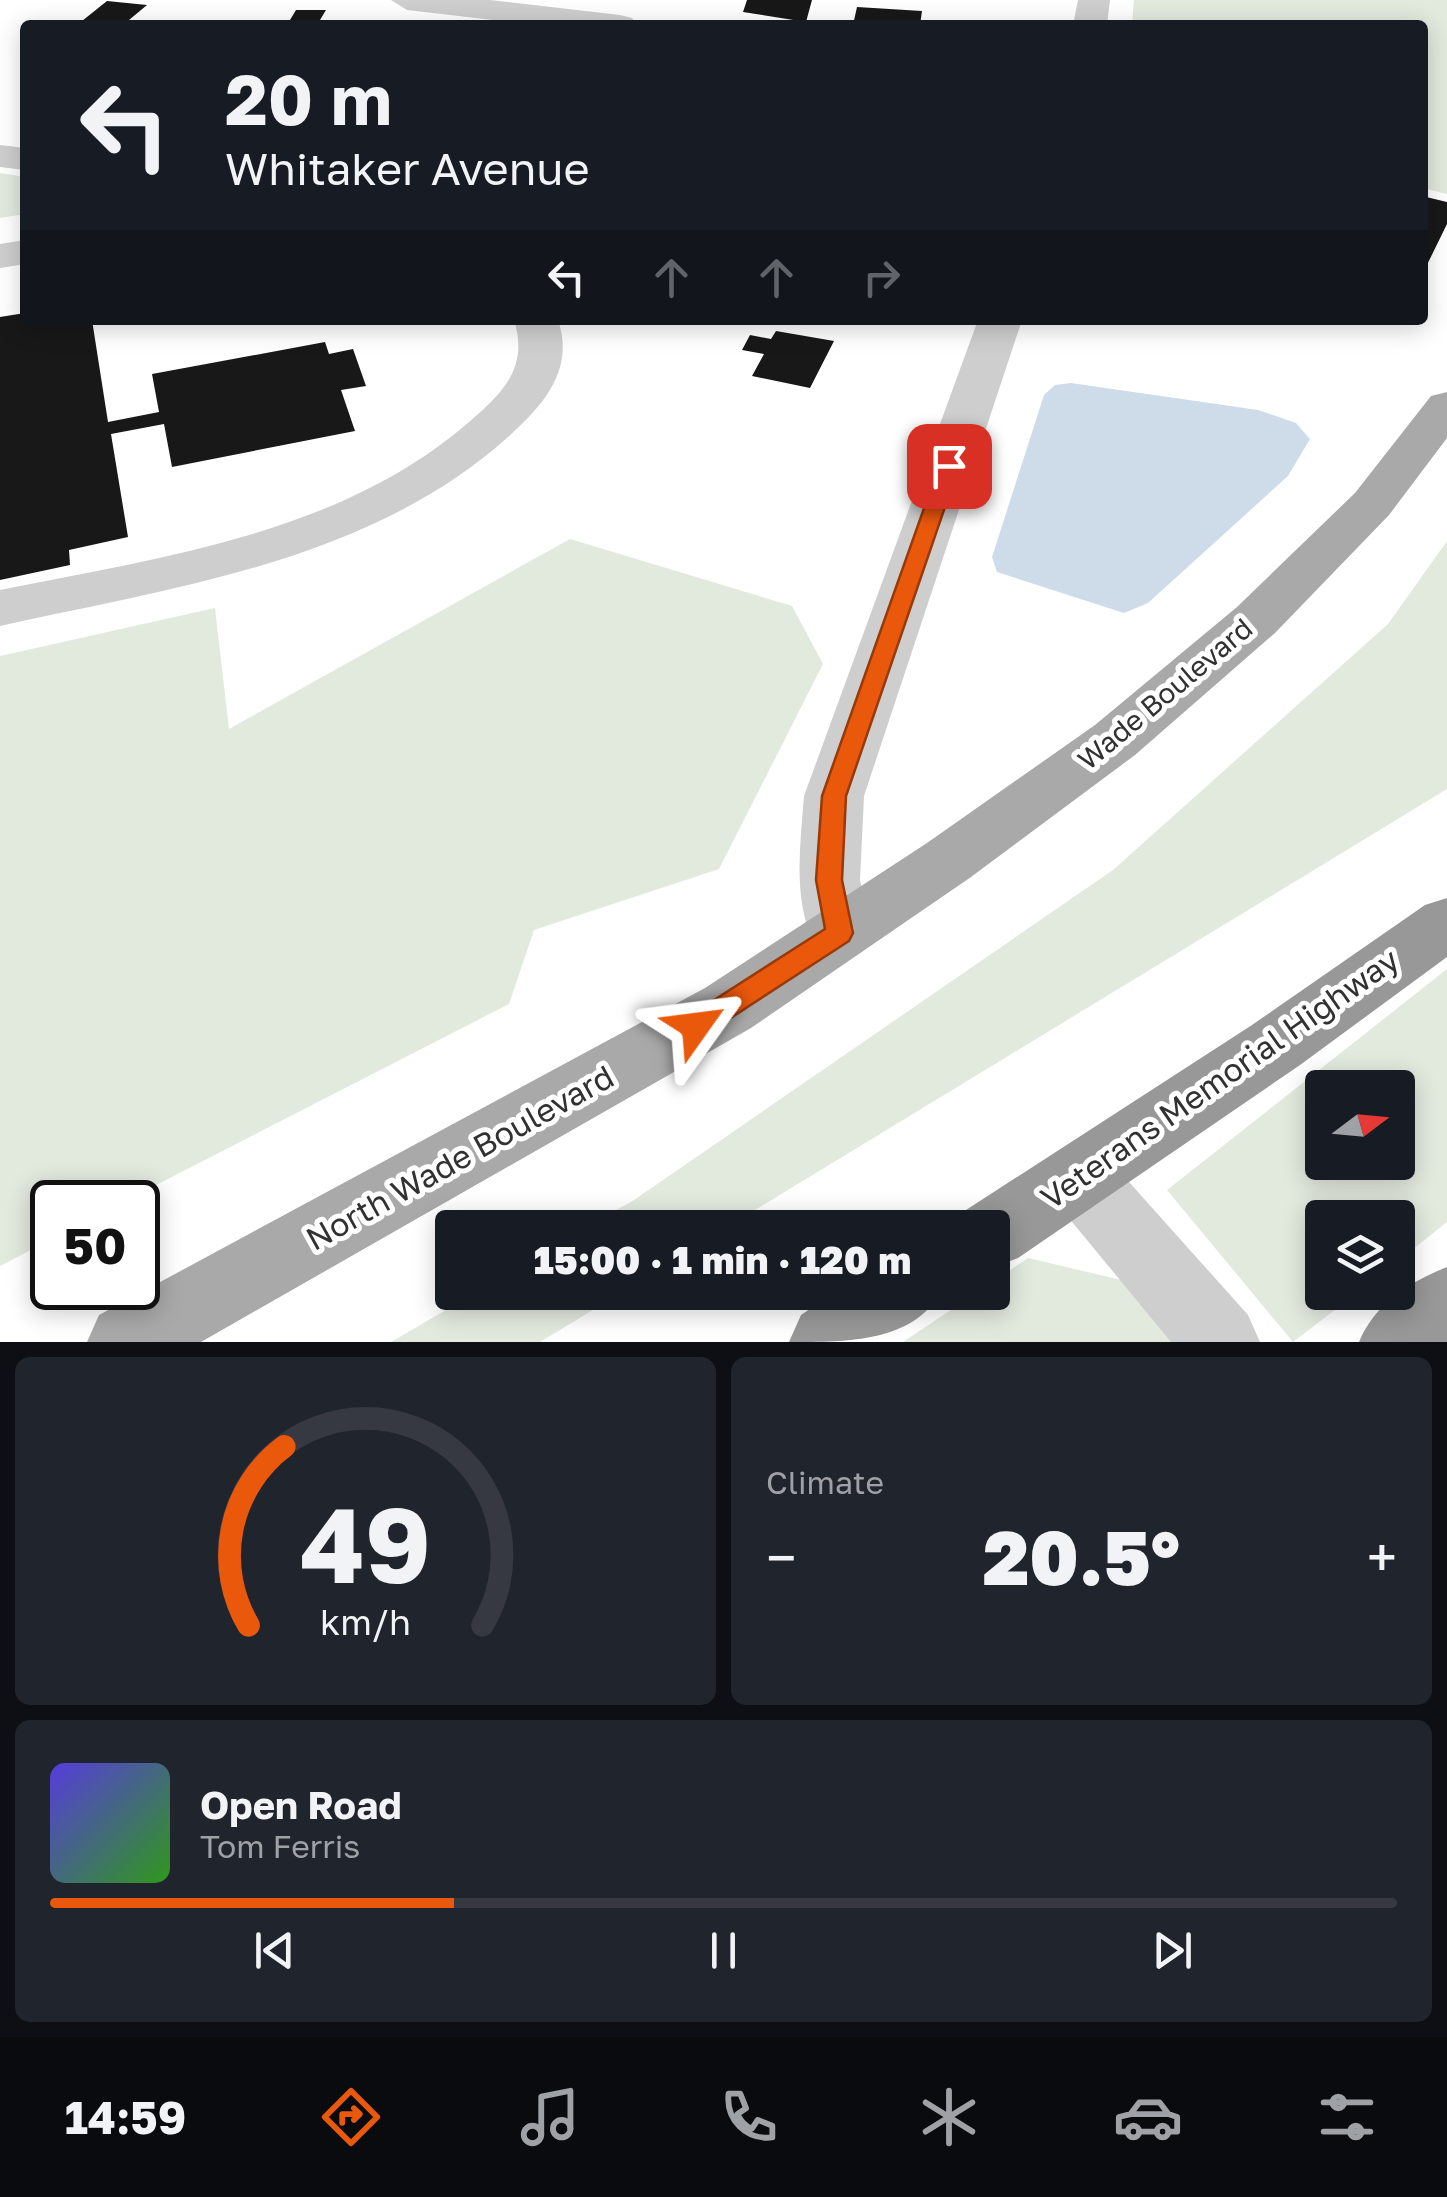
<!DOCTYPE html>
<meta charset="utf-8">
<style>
body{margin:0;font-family:"Golos Text",sans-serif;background:#20242c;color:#f1f3f6;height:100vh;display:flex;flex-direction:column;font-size:38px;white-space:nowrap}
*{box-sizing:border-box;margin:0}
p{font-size:32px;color:#9ea1a6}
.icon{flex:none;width:55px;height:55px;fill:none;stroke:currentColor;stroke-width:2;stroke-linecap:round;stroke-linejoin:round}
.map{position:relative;height:1342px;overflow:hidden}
.drawer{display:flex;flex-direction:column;gap:15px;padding:15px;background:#0d0f14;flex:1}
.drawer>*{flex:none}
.guide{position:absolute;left:20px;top:20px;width:1408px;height:305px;border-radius:10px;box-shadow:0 5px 25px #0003;background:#171b24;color:#f1f3f6;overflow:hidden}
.needle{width:65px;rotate:74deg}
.controls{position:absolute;left:1305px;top:1070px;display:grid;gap:20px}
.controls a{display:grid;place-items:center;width:110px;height:110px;border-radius:10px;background:#171b24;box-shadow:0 5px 25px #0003;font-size:50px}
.speed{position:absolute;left:30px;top:1180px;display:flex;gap:20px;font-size:50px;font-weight:700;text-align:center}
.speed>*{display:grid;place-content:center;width:130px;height:130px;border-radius:50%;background:#171b24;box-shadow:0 5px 25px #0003;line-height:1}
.speed .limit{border:5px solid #111;border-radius:15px;background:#fff;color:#111}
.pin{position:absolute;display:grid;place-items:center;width:85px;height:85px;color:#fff;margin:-42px;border-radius:20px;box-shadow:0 5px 15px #0006}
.me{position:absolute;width:110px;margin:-55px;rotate:59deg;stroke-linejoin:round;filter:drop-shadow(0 0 8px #0008)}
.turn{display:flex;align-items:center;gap:35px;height:210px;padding:0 40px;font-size:45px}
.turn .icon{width:130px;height:130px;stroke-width:2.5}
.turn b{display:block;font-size:70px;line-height:85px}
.lanes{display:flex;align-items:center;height:95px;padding:0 40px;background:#0003;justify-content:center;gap:50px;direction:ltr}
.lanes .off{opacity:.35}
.big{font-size:75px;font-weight:800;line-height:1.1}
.drawer .tile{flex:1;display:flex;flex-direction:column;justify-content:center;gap:15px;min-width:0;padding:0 35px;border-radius:15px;background:#20242c}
.drawer .dial{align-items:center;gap:0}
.dial svg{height:260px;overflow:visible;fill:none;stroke:#363941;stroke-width:7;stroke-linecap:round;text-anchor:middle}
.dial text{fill:#f1f3f6;stroke:none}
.song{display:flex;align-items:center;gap:30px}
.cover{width:120px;height:120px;border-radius:15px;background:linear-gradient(135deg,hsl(250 70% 55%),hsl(110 70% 35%))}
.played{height:10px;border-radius:5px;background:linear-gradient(90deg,#ea580c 30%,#363941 30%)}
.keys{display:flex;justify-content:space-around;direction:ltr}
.heat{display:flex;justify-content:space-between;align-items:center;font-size:55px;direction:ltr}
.drawer .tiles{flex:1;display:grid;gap:15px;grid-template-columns:1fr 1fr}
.tile:last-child{grid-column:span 2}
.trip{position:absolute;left:435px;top:1210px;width:575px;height:100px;border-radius:10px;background:#171b24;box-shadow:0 5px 25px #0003;font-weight:800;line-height:100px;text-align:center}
.menu{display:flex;height:160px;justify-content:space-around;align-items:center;background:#090b0e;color:#9ea1a6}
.menu .icon{width:70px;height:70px}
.menu .active{color:#ea580c}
.menu b{font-size:45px;color:#f1f3f6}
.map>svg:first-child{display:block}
.green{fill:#e2e9dd;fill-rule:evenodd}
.water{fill:#cedcea}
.building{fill:#181818}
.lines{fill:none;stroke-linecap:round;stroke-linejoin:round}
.minor{fill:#cecece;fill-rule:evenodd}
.major{fill:#a9a9a9;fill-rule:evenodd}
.highway{fill:#989898;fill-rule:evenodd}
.route{fill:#ea580c;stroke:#983908;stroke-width:2.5}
.labels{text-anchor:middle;stroke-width:10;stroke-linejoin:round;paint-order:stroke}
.street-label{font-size:28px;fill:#313131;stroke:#fff}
.near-street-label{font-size:32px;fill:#313131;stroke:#fff}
</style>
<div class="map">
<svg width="1447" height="1342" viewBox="0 0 1447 1342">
<rect width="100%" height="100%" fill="#fff"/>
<path class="green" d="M1134,0H1447V194L1423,188L1422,25H1132Z
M0,173L25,177V214L0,218Z
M570,539L792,606L823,664L719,869L534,930L509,1004L123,1202H52V1239L0,1266V656L215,608L229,729Z
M1447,541V789L727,1227H586L634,1200L1113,870L1388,624Z
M1447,969V1222L1398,1261V1218H1322V1292L1357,1293L1293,1342L1167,1190ZM1322,1088H1398V1162H1322Z
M1028,1258L1134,1283L1173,1342H903L976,1293L992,1292L993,1282Z
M475,1293V1292L621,1293L540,1342H391Z"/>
<path class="water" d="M1071,383L1258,410L1296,423L1310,439L1288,476L1148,603L1124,613L997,572L992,557L1044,395L1055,385Z"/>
<path class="building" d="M747,0H812L806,22L743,12Z
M107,1L147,5L123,25L82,21Z
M857,7L922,11L920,25H853Z
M296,10H326L317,25H287Z
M1422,196L1447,202V224L1422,275Z
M25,313V320L40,322L92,320L108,422L159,412L152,374L325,342L329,354L353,349L366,386L341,390L355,431L172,467L164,424L111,434L128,537L69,550L70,565L0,580V317Z
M776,331L834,341L810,388L752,376L764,354L742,350L750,335L771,339Z"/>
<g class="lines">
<path class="minor" d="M391,0H490L620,15L632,18L637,25H536L407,10Z
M1078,0H1110L1107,25H1073Z
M0,145L25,148V170L0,167Z
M25,240V264L0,268V244Z
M514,320H558C575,369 544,405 508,437C370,561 176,587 0,626V590C162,557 340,534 469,422C503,393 529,367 514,320Z
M978,320H1022L864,796L860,880L872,933L863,951L840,959L817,951C792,902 800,849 804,796Z
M1079,1144L1104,1154L1248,1315L1260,1342H1171L1054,1200L1043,1177L1054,1154Z"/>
<path class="major" d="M1447,392V438L1389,515L1275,633L1135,755L971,877L751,1028L201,1342H87L99,1315L705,988L927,843L1095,725L1237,607L1355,493L1431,396Z"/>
<path class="highway" d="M1447,898V957L1300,1065L1018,1258L992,1268V1228H958L966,1210L1252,1025L1425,905Z
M1447,1267V1342H1359C1375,1304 1409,1282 1447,1267Z
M835,1292H941C912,1342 850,1342 789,1342L801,1315Z"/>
</g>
<path class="route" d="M949,460L959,466L846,796L842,880L853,933L849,941L706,1034H686L682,1026L686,1018L825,929L816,880L822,796L939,466Z"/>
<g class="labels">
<g class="street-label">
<text transform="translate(1165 694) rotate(-40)" y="10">Wade Boulevard</text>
</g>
<g class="near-street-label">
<text transform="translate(1220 1079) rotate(-35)" y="11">Veterans Memorial Highway</text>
<text transform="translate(460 1158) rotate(-29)" y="11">North Wade Boulevard</text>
</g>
</g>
</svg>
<div class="controls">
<a><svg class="needle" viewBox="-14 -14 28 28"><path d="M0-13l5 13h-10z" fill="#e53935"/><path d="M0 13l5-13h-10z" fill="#9ea1a6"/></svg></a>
<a><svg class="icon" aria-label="layers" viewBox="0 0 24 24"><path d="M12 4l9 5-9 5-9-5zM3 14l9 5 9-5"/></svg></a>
</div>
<div class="speed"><div class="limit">50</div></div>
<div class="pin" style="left:949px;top:466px;background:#d93025"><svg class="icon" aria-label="arrive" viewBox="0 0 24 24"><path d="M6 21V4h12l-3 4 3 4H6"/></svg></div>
<svg class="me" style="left:696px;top:1026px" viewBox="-20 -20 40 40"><path d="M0-17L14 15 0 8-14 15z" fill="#ea580c" stroke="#fff" stroke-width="4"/></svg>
<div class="trip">15:00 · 1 min · 120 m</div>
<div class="guide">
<div class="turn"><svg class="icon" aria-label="left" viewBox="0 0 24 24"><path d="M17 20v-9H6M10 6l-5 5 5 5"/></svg><div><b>20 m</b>Whitaker Avenue</div></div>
<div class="lanes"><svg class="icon" aria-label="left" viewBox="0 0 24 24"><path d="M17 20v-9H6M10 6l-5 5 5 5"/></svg><svg class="icon off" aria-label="ahead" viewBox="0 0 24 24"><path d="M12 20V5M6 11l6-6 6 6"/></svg><svg class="icon off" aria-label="ahead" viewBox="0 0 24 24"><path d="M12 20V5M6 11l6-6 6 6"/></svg><svg class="icon off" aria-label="right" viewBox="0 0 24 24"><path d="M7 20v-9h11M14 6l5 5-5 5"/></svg></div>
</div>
</div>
<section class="drawer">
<div class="tiles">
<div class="tile dial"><svg viewBox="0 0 100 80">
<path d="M14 69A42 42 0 1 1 86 69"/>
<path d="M14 69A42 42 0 0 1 25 14" stroke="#ea580c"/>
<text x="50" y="56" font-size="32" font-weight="700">49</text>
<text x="50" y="72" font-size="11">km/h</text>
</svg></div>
<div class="tile"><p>Climate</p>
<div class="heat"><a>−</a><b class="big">20.5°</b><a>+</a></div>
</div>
<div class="tile">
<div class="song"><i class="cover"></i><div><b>Open Road</b><p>Tom Ferris</p></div></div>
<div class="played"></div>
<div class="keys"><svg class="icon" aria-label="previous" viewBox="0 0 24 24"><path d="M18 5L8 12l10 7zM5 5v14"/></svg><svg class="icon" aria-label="pause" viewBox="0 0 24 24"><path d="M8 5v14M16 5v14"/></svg><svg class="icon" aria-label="next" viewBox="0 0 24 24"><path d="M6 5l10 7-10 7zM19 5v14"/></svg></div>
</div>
</div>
</section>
<nav class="menu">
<b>14:59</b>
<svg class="icon active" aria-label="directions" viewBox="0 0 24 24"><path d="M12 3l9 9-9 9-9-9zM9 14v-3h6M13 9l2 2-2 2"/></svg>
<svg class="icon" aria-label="music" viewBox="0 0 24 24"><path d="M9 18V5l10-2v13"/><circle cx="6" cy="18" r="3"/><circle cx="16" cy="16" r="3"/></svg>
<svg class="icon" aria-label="phone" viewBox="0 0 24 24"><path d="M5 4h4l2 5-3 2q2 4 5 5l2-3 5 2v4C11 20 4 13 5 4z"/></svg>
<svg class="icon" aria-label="climate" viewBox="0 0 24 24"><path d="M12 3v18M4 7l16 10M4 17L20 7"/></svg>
<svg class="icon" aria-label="car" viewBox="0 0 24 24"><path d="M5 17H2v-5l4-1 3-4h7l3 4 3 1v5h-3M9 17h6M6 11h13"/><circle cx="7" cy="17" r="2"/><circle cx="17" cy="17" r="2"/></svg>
<svg class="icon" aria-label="filters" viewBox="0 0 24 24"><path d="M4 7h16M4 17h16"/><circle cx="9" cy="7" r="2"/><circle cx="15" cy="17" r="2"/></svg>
</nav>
